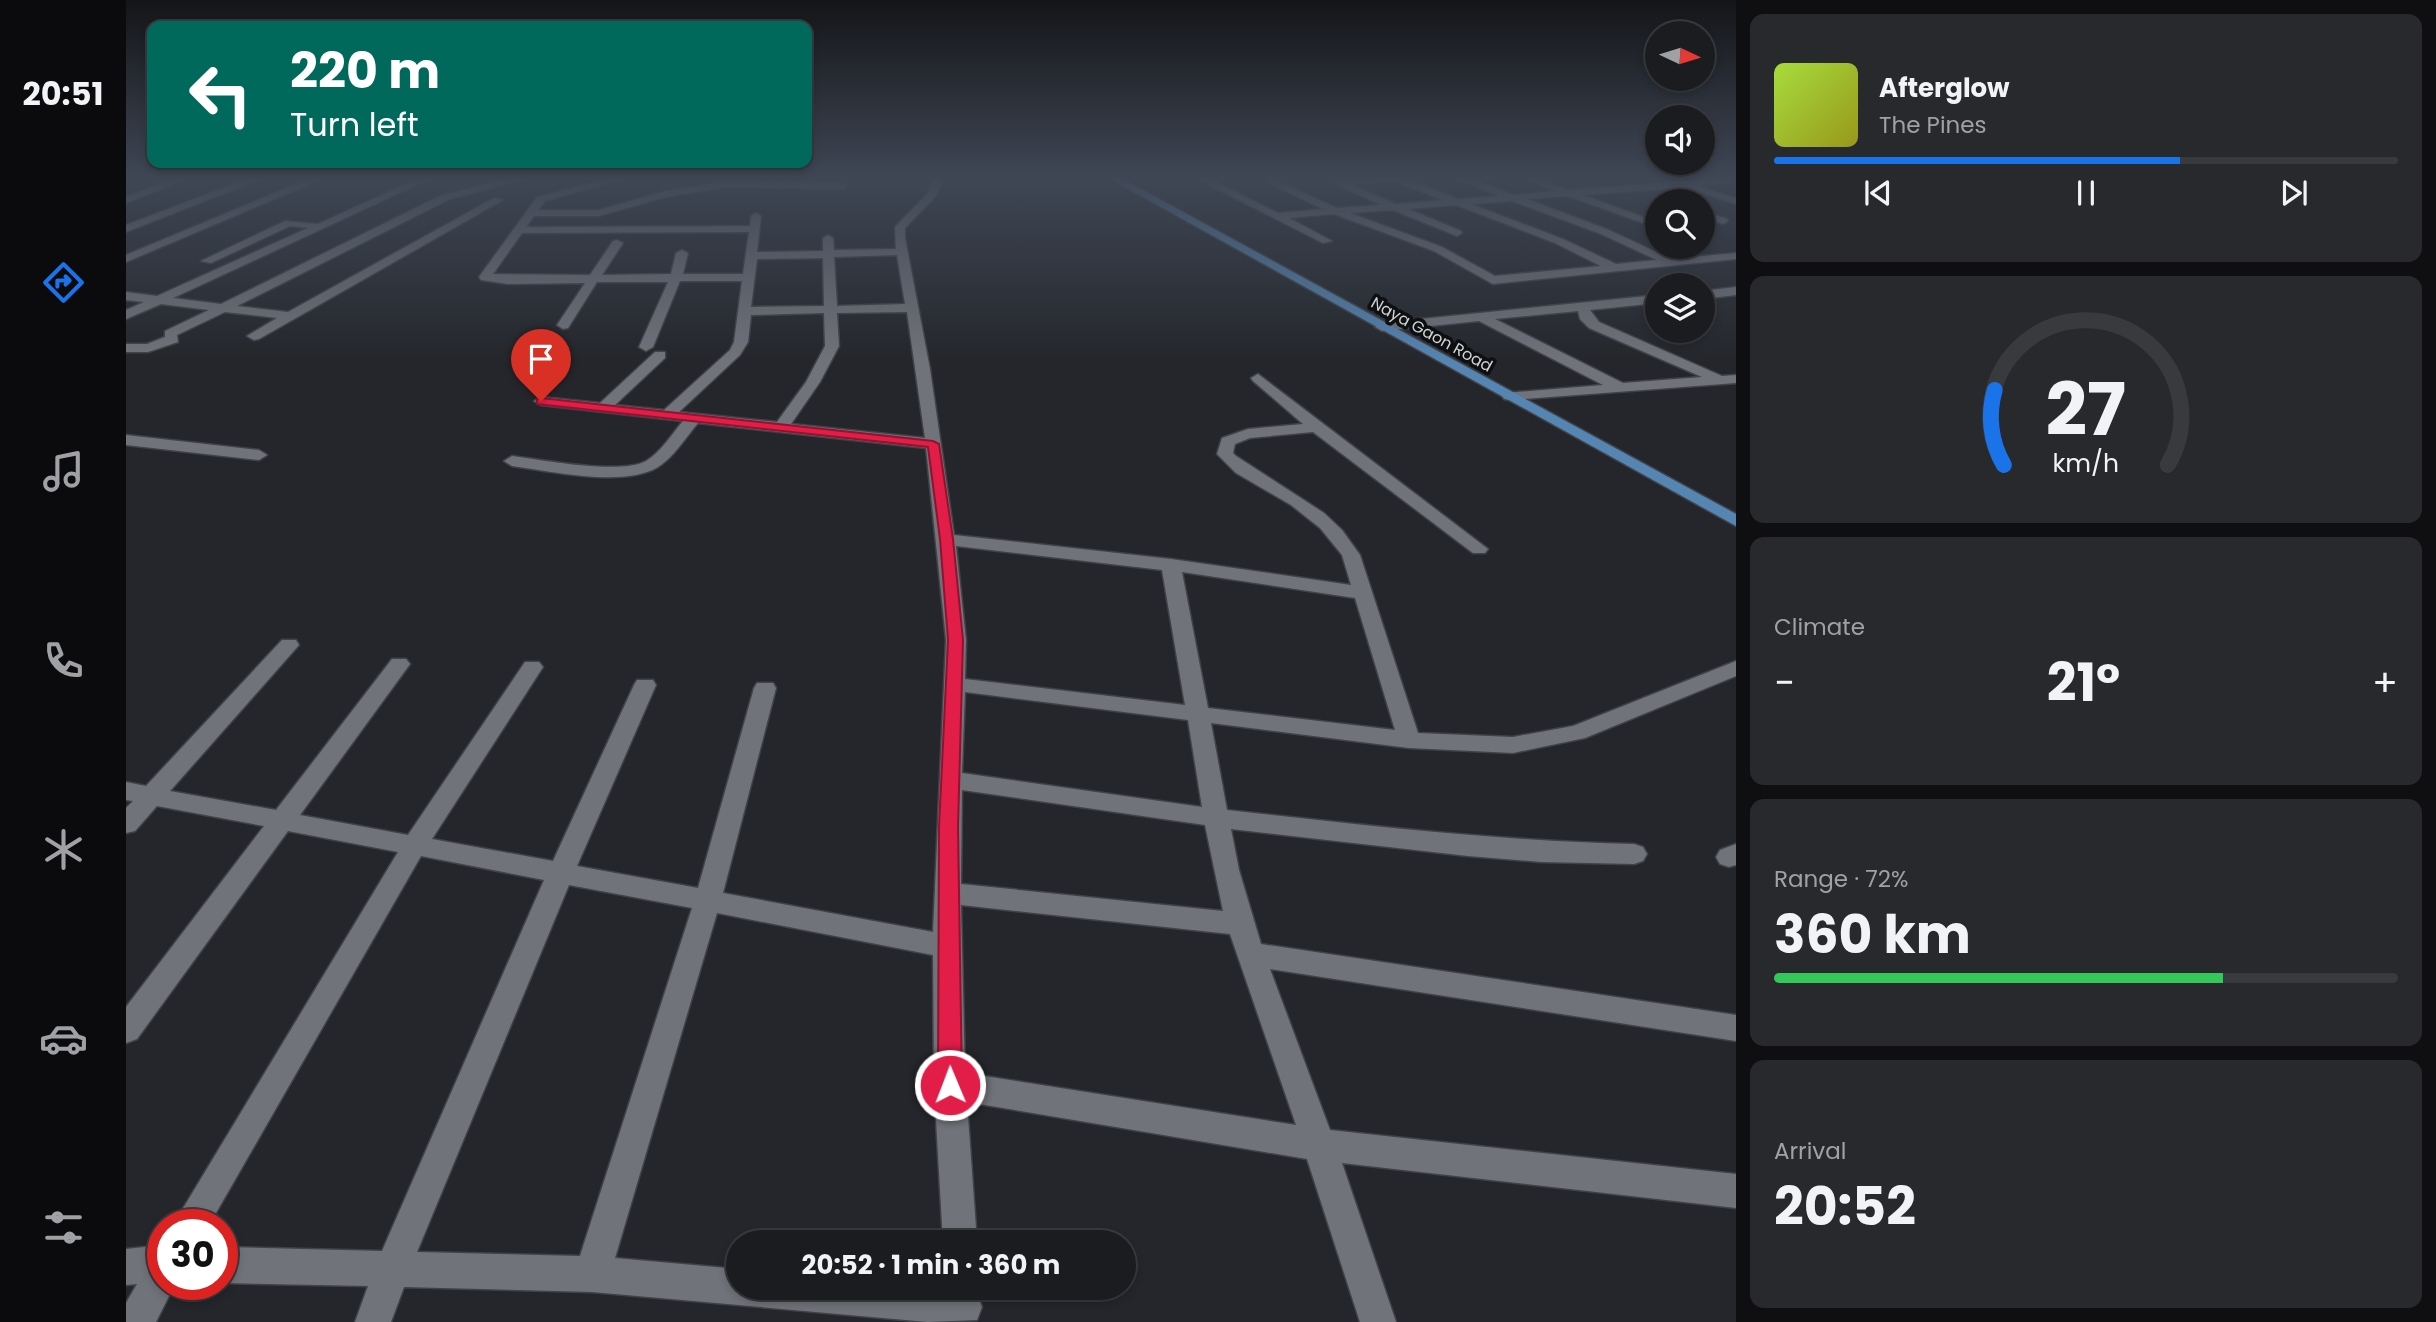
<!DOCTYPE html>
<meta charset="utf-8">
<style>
body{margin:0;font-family:Poppins,sans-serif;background:#28292d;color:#f1f3f6;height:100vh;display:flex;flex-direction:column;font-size:26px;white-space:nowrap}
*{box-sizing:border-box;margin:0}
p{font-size:23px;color:#a0a1a5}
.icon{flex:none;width:38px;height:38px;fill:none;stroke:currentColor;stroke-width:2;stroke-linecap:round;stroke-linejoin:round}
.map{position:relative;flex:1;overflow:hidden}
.sheet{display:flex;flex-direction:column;gap:14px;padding:14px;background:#0f0f12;width:700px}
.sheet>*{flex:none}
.top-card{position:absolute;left:21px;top:21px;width:665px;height:147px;border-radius:14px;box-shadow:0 4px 10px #0003,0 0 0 2px #393a3e;background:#00695c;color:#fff;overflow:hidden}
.needle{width:46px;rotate:94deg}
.controls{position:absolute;left:1519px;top:21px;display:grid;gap:14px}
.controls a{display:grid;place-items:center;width:70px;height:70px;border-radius:50%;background:#1b1c20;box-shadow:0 4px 10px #0003,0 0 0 2px #393a3e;font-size:35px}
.speed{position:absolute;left:21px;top:1209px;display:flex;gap:14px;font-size:35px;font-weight:700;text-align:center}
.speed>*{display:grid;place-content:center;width:91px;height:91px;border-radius:50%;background:#1b1c20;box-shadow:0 4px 10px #0003,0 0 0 2px #393a3e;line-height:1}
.speed .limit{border:10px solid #d22;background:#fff;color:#111}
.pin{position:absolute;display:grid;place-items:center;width:60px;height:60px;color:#fff;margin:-72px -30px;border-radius:50% 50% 50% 0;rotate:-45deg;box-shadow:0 0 7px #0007}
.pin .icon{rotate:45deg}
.me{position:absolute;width:77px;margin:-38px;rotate:359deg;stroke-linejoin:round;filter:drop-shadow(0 0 5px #0008)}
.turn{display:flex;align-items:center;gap:24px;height:147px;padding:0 28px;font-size:32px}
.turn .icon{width:91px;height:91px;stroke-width:2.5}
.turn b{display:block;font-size:49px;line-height:60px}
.big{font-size:52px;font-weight:700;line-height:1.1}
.sheet .widget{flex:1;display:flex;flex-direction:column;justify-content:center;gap:10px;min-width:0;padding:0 24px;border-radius:14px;background:#28292d}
.sheet .dial{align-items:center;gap:0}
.dial svg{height:182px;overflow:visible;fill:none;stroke:#393a3e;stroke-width:7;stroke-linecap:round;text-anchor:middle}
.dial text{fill:#f1f3f6;stroke:none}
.song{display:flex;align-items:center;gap:21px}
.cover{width:84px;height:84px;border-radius:10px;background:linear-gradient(135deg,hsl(80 70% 55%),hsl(60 70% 35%))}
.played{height:7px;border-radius:4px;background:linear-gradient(90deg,#1a73e8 65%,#393a3e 65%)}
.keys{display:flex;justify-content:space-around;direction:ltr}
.heat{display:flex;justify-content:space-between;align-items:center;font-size:38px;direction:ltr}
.charge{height:10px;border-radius:5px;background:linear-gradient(90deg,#34c759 72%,#393a3e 0)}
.trip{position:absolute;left:600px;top:1230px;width:410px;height:70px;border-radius:35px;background:#1b1c20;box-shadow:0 4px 10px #0003,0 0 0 2px #393a3e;font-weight:700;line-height:70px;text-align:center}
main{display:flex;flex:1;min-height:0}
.menu{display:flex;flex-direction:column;width:126px;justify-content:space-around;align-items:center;background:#0b0b0d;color:#a0a1a5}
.menu .icon{width:49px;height:49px}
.menu .selected{color:#1a73e8}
.menu b{font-size:32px;color:#f1f3f6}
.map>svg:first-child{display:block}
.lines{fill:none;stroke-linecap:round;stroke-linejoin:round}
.minor-casing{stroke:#404247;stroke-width:3}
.major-casing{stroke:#404247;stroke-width:3}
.minor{fill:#71737a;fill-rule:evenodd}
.major{fill:#5585b3;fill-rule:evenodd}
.route{fill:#e11d48;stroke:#92132f;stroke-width:2}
.labels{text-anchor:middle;stroke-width:7;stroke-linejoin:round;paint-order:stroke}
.far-street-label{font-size:16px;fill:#d2d3d7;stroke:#0e0f11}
</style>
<main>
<nav class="menu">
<b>20:51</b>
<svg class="icon selected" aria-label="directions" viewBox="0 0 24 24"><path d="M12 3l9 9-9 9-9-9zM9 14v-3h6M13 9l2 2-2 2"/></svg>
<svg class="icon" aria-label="music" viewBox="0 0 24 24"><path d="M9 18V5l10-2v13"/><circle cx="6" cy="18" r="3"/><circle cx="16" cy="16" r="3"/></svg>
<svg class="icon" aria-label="phone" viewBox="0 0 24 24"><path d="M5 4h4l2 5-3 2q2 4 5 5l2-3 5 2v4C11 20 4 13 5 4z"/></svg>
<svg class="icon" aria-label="climate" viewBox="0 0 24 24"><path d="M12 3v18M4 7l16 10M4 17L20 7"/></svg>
<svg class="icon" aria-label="car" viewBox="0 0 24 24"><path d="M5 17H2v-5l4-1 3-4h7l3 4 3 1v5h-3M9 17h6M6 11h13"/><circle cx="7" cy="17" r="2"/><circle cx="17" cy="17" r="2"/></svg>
<svg class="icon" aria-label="filters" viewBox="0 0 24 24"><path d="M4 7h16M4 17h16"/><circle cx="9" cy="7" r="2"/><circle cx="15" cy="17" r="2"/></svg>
</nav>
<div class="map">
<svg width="1610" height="1322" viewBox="0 0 1610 1322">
<rect width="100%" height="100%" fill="#24262b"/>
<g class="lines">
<defs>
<path id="minor" d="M51,177H65L0,203V197Z
M126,177H140L0,232V225Z
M187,177H201L0,262V255Z
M295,177H308L47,298L95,304L316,195L389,177H406L324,199L111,306L162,312L368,198L377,200L133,339L128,340L121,336L151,318L99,312L51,335L52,342L22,352H0V344H21L39,337V331L83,310L35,304L0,319V310L18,302L0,300V292L31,296L182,228L164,226L85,263L75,261L159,221L192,224Z
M488,177H505L419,201L412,210H473L539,191L600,181L717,183L722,186L717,189L600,187L540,197L473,216H408L400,227L624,226L625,216L630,213L635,216L631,252L697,251V238L702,235L707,238L708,250L770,249L769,227L802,193L808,177H818L810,196L779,228V238L804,369L828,535L1045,559L1225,585L1216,555L1194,528L1165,505L1110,473L1091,454L1096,438L1122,429L1177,424L1127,381L1125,378L1132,374L1362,549L1359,553H1347L1187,432L1124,438L1109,444L1107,453L1110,456L1198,513L1216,530L1234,555L1292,733L1387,737L1447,726L1610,661V676L1459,738L1387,753L1283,748L1085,723L1101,810C1237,825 1372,841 1508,844L1517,847L1521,854L1517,861L1508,864L1415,862L1342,856L1105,829L1113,870L1135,944L1610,1015V1041L1144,969L1204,1130L1610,1174V1208L1216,1163L1270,1322H1234L1181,1159L841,1102L851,1242H817L808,1085L807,955L591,913L489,1258L612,1269V1288L838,1289L851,1294L856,1307L851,1320L802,1322L466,1292L278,1287L265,1322H229L242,1286L96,1283V1247L256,1251L418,880L295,856L83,1225H47L272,852L162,831L11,1039L0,1043V1007L138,826L31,806L9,831L0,833V808L7,801L0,800V782L20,786L156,640H170L173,645L44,791L150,810L266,659H280L284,664L174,815L282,835L399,662H413L417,667L306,839L427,861L508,685L511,680H527L530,685L451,866L572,888L628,688L631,683H647L650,688L597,893L807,932L820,640L800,448L572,423C560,437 548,457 532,467C498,488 424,471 386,466L378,461L386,456C416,460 495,475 520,461C535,452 546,434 557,421L415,405L408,401L415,397L474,403L529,352H539V358L489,405L538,410L604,350L608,342L616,281H554L527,347L520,351L513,347L542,282H471L442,328L437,329L431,325L459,283L382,284L355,280L353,277L411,197ZM623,232L617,274H557L562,253L556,250L550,253L545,274L476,275L497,243L491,240L487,241L464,275L367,274L396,233ZM771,255L779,304L711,306L708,257ZM697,258L698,306L625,307L631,259ZM781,312L799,438L665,424L694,382L713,346L711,313ZM698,313L699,346L680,382L651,422L553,412L614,355L622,342L625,315ZM830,546L1036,570L1059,705L839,679L840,640ZM1056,572L1229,598L1269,730L1082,708ZM839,692L1062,720L1076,807L836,773ZM836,790L1079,825L1097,911L835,884ZM443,885L566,908L454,1256L291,1252ZM835,905L1104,934L1170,1125L839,1073Z
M1067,177H1080L1152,213L1197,209L1130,177H1143L1211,208L1255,205L1193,177H1207L1216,181L1277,177L1332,199L1373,196L1327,177H1341L1388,195L1428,191L1392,177H1406L1443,190L1602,177L1606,181L1604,183L1573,186L1610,198V204L1566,190L1565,187L1457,195L1531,222V228L1442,196L1401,199L1483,230L1545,259L1610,253V259L1367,284L1308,251L1208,214L1163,218L1206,241L1197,243ZM1267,181L1317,200L1270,204L1226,185ZM1386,201L1475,234L1531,260L1490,264L1437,239L1345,204ZM1330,205L1429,243L1475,266L1369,276L1316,247L1224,213L1267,210L1331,236L1336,233L1335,231L1282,209Z
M1577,211L1601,219L1602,221L1597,224L1577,217Z
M1610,287V295L1577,299V291Z
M1531,295V303L1464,310L1473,322L1596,376L1610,375V383L1383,400L1378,399L1376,396L1378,393L1477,385L1353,321L1256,331L1249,327L1256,323ZM1452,311L1454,319L1463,328L1576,377L1497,383L1369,319Z
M0,435L133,450L141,455L133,460L0,445Z
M1610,844V865L1603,867L1594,864L1590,857L1594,850Z
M37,1245V1284H49L30,1322H0V1303L11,1284L0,1285V1249Z"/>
<path id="major" d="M981,177H993L1610,514V526Z"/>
</defs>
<use href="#minor" class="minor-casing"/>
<use href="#major" class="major-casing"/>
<use href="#minor" class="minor"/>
<use href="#major" class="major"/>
</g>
<linearGradient id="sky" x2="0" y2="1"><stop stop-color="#141518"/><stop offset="0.49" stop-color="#3f4755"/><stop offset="1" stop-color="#3f4755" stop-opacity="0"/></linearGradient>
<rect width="1610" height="362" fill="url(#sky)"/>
<path class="route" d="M415,398L807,441L813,444L827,539L837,640L832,827L836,1085L832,1093L824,1096L816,1093L812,1085L813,827L822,640L814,539L802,447L411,404V399Z"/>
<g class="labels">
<g class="far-street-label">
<text transform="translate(1306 334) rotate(29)" y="6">Naya Gaon Road</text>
</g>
</g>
</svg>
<div class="controls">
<a><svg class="needle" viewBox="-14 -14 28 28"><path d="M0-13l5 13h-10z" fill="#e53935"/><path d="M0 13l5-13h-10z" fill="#a0a1a5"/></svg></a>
<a><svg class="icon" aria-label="sound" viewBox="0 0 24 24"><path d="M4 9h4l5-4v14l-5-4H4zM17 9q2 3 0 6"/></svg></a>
<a><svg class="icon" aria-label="search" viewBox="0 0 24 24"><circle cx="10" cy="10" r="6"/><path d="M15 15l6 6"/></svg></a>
<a><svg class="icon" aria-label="layers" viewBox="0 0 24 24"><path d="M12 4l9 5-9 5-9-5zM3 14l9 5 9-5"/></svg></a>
</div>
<div class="speed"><div class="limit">30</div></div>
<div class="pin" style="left:415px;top:401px;background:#d93025"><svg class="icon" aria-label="arrive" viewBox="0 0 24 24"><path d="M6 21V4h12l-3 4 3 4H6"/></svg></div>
<svg class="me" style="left:824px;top:1085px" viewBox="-20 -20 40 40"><circle r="17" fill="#e11d48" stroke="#fff" stroke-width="3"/><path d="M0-11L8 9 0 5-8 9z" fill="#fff"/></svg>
<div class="trip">20:52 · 1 min · 360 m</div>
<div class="top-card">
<div class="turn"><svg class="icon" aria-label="left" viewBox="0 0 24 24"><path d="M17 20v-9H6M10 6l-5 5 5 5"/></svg><div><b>220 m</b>Turn left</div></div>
</div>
</div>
<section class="sheet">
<div class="widget">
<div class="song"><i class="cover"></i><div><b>Afterglow</b><p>The Pines</p></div></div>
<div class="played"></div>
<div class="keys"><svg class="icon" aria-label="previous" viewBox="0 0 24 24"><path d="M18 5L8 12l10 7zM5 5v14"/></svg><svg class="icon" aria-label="pause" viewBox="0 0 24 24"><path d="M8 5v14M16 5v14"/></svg><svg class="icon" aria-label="next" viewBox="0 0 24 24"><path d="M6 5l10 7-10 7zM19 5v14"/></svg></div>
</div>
<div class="widget dial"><svg viewBox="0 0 100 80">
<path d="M14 69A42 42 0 1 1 86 69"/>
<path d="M14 69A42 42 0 0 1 10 36" stroke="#1a73e8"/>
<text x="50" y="56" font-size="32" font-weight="700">27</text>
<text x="50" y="72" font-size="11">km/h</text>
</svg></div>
<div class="widget"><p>Climate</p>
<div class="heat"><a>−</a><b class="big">21°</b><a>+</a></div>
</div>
<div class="widget"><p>Range · 72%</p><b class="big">360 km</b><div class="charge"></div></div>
<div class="widget"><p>Arrival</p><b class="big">20:52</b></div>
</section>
</main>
